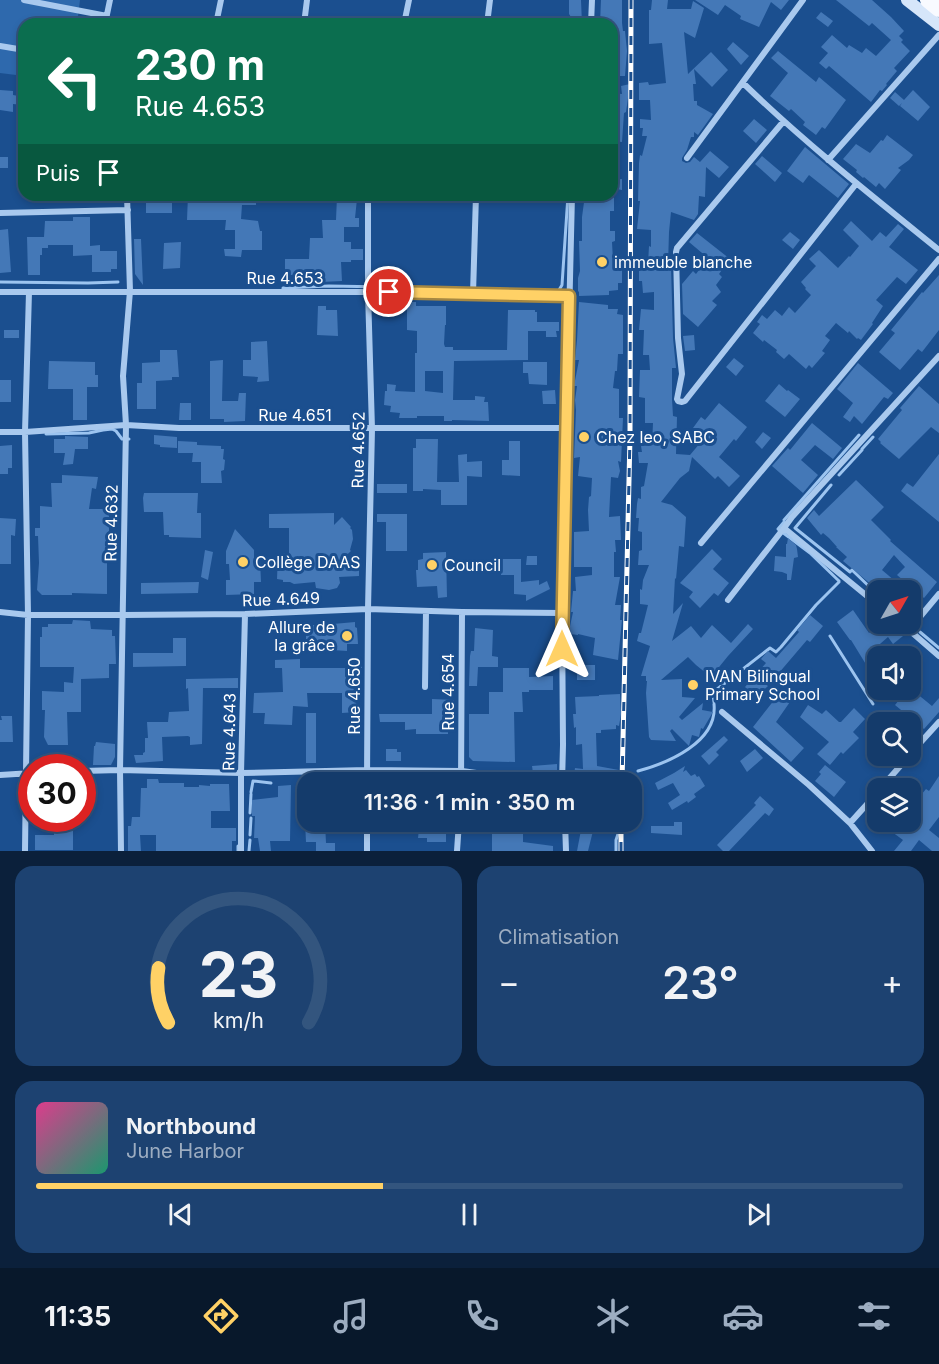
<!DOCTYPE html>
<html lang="fr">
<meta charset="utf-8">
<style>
body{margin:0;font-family:Inter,sans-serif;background:#1d4271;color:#f1f3f6;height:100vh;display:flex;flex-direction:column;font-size:22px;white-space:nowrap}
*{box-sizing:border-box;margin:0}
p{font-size:20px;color:#9dadc1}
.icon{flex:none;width:33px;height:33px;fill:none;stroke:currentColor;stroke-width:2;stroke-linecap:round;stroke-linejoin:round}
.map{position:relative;height:851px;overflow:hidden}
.side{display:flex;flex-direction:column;gap:15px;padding:15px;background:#0b203b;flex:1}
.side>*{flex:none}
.banner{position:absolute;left:18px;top:18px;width:600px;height:183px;border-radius:18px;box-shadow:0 3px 9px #0003,0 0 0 2px #33557e;background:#0b6e4f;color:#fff;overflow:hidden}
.needle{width:39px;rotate:51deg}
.buttons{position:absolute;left:867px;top:580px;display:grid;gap:12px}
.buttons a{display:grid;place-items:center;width:54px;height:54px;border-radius:12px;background:#143b6b;box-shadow:0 3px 9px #0003,0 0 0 2px #33557e;font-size:30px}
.speed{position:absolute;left:18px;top:754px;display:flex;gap:12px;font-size:30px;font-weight:700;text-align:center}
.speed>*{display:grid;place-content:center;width:78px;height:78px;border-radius:50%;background:#143b6b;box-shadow:0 3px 9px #0003,0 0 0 2px #33557e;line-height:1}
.speed .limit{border:9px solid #d22;background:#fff;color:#111}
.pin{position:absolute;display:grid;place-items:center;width:51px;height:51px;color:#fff;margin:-26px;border:3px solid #fff;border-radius:50%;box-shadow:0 2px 6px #0007}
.me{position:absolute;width:66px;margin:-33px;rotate:0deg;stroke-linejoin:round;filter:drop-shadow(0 0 4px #0008)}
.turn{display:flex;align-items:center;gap:21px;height:126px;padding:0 18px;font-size:27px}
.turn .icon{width:78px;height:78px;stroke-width:2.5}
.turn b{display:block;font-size:42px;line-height:51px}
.then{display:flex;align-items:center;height:57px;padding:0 18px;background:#0003;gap:12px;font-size:22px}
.big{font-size:45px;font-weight:600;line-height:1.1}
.side .widget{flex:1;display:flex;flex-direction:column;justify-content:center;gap:9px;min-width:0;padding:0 21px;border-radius:18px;background:#1d4271}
.side .dial{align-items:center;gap:0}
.dial svg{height:156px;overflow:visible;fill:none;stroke:#33557e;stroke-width:7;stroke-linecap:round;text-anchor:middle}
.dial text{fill:#f1f3f6;stroke:none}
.song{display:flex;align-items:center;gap:18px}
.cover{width:72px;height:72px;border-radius:9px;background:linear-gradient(135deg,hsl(330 70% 55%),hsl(160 70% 35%))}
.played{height:6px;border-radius:3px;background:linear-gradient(90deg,#ffd166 40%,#33557e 40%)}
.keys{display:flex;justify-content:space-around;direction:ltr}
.heat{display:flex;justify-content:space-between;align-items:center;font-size:33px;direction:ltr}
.side .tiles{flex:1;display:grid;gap:15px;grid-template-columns:1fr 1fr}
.widget:last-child{grid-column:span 2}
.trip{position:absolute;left:297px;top:772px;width:345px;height:60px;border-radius:18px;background:#143b6b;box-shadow:0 3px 9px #0003,0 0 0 2px #33557e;font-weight:600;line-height:60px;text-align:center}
.tab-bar{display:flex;height:96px;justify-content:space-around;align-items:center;background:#08182b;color:#9dadc1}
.tab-bar .icon{width:42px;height:42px}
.tab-bar .active{color:#ffd166}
.tab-bar b{font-size:27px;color:#f1f3f6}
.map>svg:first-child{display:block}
.green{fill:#2e69ad}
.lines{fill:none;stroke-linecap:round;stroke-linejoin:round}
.stream{stroke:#9cc4f0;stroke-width:3}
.building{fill:#4478b7;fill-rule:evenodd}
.minor{stroke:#a9c9ee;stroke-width:6}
.secondary{stroke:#d6e6fa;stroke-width:12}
.trunk{stroke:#f8faff;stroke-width:16}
.rail-casing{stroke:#fff;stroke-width:5}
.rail{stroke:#1b4f8f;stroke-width:3;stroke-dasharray:9;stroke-linecap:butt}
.route-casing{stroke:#a68842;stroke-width:15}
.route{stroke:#ffd166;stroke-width:10}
.poi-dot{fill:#ffd166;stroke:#1b4f8f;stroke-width:2}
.labels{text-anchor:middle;stroke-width:6;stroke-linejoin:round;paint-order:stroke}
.poi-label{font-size:16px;fill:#fff;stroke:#1b4f8f;text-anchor:start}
.street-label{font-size:16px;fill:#fff;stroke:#1b4f8f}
</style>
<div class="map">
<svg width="939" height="851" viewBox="0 0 939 851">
<rect width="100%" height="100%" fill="#1b4f8f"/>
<path class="green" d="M0,0H80L77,24H24V76L0,73Z"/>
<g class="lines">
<path class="stream" d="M0,282L88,283L118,282
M559,290L562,285L568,195
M283,291V288L329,286L387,287
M46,434L89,433L103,430L112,429L116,431L122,439H129
M862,449L873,437
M839,475L862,450
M831,485L795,528L850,572L852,570L878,595
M784,520L859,435
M780,531L778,529L784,522
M782,532L810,553L839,581
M920,632L939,648
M830,636L873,704
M714,702L713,694L716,690L770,648L776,652L781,647L816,605L839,582
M638,771C668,763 718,742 714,704
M622,772L623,783
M251,792L253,781L271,783
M250,813L251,794
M250,835L251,818
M238,846V851
M249,851L250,840
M616,851V840L622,822"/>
</g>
<path class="building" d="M569,0H581L582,24H571V17L569,14Z
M601,0H622V23L623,31H625L627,51L625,76H612V24H600Z
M652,0H668L667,9H691L693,1L704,8L695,38L684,32L688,74L711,52L728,70L712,87L694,69L696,84H693L694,101H697V105L713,114L698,135L694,132V137H691L687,150L682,158V161L686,163L690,162L694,157L700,162L710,151L729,167L719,178L706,167L705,197L699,196L698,214L694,220L671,212L669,232L668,266H671L673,338L676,368H672V399L673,416L677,417L676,454L690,455L706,436L693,428L701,417L705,420L719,403L747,427L736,441L734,439L719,457L740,476L729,487L718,476L715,479L692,457L689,471L680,478L661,502L672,505L686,517L684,547L679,546L676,579L675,578L673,614L683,603L672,641L691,626L701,638L712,625L731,643L748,624L753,629L728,656L711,677L696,665L688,657L661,680L682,679V697L695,698L679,717L682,720L703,703L702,710L713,712L703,729L701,728L699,737L692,735L689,746L672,729L670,731L676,741L651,740L649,737L646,693L647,681H646V676H641L650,646L637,641L639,633H641L648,605L640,604V589L642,590L643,580L649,565H638L639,551L642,550V532L638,531L639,518H636L637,504L638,498L641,499V487L644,486L648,463H639L638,452H642L641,446L652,445L653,423H645V398L639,397L640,370H650L649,355H643L644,330H639L641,309L654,310V292L643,293L642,281H639V264H648L649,246L651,247V230L637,229L640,201H638L639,163L640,155L642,156L647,136H642L643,128H640V119L651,120L650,100H639V83L648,82L649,85L666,83L662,43L649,44V10H651Z
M695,0H789L781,10L771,2L759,27L740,19L741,16L725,5L718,15Z
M836,0H872L891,17L904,31L899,36L903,40L901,42L910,51L894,68L897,71L886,84L887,85L882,91L880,90L871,102L829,66L826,69L819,63L828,53L821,47L832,35L847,48L849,45L862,53L866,48L876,56L891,40L872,23L869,26Z
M821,12L833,21L828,27L816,18Z
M733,42L749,56L741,65L727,49Z
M778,51L816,82L819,77L846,100L825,129L822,127L816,135L803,125L805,122L791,109L789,111L770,96L788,73L771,58Z
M630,84L626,112L624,113L622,142L612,141V93L622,94L621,86Z
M0,90L13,91V95L24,97V105L13,104V112L0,110Z
M913,90L930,107L918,121L900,106L902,103L899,106L890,98L895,92L904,100Z
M754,119L767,130L756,143L743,131Z
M887,135L913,155L909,160L898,168L901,170L885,189L879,183L876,187L864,177L863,178L856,172L857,170L843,159L856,144L870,153L881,140L883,141Z
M805,147L849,184L838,198L809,175L803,183L787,171Z
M762,156L782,173L775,182L755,164Z
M0,157H8V168H0Z
M622,179V190L612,188V180Z
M148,195H172V213H146V200H148Z
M188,195H256V205H242L241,219L258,221L260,231H262V250H242L241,257L225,256L224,249H235V230H225L226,220H187Z
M585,195H614V211H610V231H615V241L612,242L613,261L622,262V283H618V290L609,291V295L579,296V292L578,291V278L580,271L579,241H582V217Z
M337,196L357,199L355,218H359V227H344V242H351V249H363V260H351V262H341L342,281L321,282V275H285V259H309L310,238H323L322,220H336Z
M73,217H90V246L100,245V251H117V269H111V272H92V255L73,256V245H48V248H42V255H40V275H28L27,237H44L45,221H73Z
M851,221L872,241L880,232L886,237L898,224L904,229L889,247L918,270L906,284L897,277L876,300L883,306L872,323L873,324L861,340L858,338L857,339L849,331L848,333L836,323L825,336L830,340L822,351L825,353L812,368L809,365L806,369L789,354L784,359L776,352L777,350L764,340L763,342L753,333L760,324L757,322L762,315L767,319L775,310L782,316L789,307L795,313L811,295L805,289L806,288L801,282L816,266L809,259L819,250L838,268L849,256L850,257L859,246L843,230Z
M8,229L11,272L0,273V230Z
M790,232L800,240L793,249L782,240Z
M697,233L730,259L719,274L722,277L716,285L721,292L712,301L717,305L698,327L683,314L682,284L693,271L696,274L708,258L689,242Z
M134,239H141L143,285L135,274Z
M181,242L180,268L163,269L164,243Z
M939,275V330L922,352L918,349L900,370L879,352L895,333L891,330L922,292L923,293Z
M382,299L389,300L388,309H374Z
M407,302H416V306H446V325H445L444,344L445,347H453V350H507L508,310H535V312H537V322H559V331H556L557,337H546V331H528V360L454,361L453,400H475V396L485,397L484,402H488L489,421L452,420V421H444V416H417V418H399L400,413L390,412L391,406L384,405L385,391H387V384L396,385L395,391L415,392V353H417V331L407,330ZM425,371H443V393L425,391Z
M579,302L608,305V309H618L617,314L623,315V354H618L617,371H615L613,388L619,389V418H623L621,462L618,461L620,471L618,478L611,477L609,517L620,516L621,540H615L616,552H614V577H620L615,605H621L620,620H622L618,660L593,655L595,638L578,634V635L570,634L569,631L573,612H571L573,591H576L575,577L592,575V567H574V532L589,531L588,510L589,497L591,496L592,478L578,476L580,457L574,458L576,410L575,400L577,386H574L579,360H575L577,340Z
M318,306H326V310H337L338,336L317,335Z
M4,330H19V338H4Z
M694,335L695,350L685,351L683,336Z
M267,341L269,381L257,382L258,377L243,376V360H251V342Z
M160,350H177L179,377H172V380L156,381V409H137V383H142V363L160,362Z
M734,358L744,366L736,376L726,367Z
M223,360L222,401H238L239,393H246L245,421L224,422V419H210V361Z
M49,361L95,362V375H98V387H87V420H73V389H48Z
M523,362H547V385L529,384L528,373H523Z
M858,363L893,393L888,399L884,397L862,424L854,416L850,422L843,417L853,403L837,389Z
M0,380H11V402H0Z
M779,384L787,391L788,390L800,399L785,417L765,401Z
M919,386L939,404V433L931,427L899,459L880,443L881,442L878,439L902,410L900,408Z
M555,390L556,404H543L542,391Z
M180,403H191V420H179Z
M812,423L842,448L833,459L815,445L801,460L818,475L803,493L772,466L788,448L790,450Z
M763,432L771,438L762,449L755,442Z
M154,435L177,437V448L160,447V445L154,444Z
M65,436L88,437V449H75L73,464L63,465L65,453H54V439H65Z
M416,439H438L437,482H459L458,455L467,454V462L482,461V477L467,476V505H441V490L423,489V491H413V448H416Z
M178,441L197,442V445L221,446V449H224L223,459L225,460L224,470L221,471L222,483H201V462H192L193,453H178Z
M509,441H520V476L502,475V460H509Z
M12,445V468H8V474H0V446Z
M939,454V522L901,491L907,483L913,487Z
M62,475L98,477L96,489L92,488L89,509H109V535H107V594L72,593V595H42L37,590L39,563L38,536H35V528H40V506L52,507L51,483H62Z
M856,480L884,507L871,520L891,540L890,541L937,582L924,598L897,575L905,567L894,555L882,570L895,581L887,591H879L843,561L847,557L836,547H837L829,538L823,533L821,535L807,518L814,510L819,516Z
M377,484H407V493H377Z
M144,493H198L197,513H201V538L169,537V535H164L163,512H144L143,498Z
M334,513V525L342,517L351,527L350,528L352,530L353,539L350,550L351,551L338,563L359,564V576L339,577L340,583L337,588L329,590L316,588L315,582L294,584L290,582H283V580L277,579L278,554L289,553V528H269V514Z
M377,514H407V551H386V522H377Z
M0,518L16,519L15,536L11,535V564H0Z
M235,529L254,550V561L260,560L261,582H254V594L226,595V580H230L229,564H226V551Z
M788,538L796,545L797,549L798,557L794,558L791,580H787V574L782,572L774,571L775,556L786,557V544H787Z
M712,549L722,559L713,569L729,583L718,596L714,593L700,608L689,597L693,592L680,583Z
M205,550L213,552L208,580L201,577Z
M446,552L447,597L438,598L437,586L417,587L416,570H418V560L423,559V553Z
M527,556H537V565H526Z
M501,559H521V582L539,580V585L547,581L550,589L526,601V595L514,594V575H501Z
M199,582L198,593L141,594V583Z
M853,610L869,633L880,624H891L903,636L893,644L888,637L873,650L878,658V684L851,640H850L837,622Z
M810,615L823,626L810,642L807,640L778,674L776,672L765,684L768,686L756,697L745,687L766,663L761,659L768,651L776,658L799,632L797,630Z
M73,620L90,621L91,629L112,630V636H115L116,664H109V678L81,679V712H67L68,745H48L44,737L45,710H42V691L64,692V682L73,683L74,667H40V637H42V627H48V624H72Z
M355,622V627L357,628L358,644H347V651L332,650V645H306V625H333V624Z
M475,628L493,630L492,656L498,657V667H478L477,686H469L470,656L471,651H474Z
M173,638H186V666L133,667V653H173Z
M300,659V668H353L357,712L342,713V693H307L308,707L293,706L292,725L264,724L265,713H253L254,693L283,692L282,668H275V660Z
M350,660H362V668L350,667Z
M577,665H595V680H577Z
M503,668H529V677L553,676V690H529V692H522L523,712H514L515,762L473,761L469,757V714H489V692H503Z
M238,678V688H203L202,744L190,745V737L188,736L162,737L163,761L136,763L134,755H143V753L145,752V738H148L147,722H168L169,712L189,711L188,688L186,689V679Z
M910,688L932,706L939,698V712L924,729L895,705L907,690H910Z
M782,690L792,699L776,722L804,748L791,762L753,727Z
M620,694L621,714L619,726L616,725V729L601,730V733H596L597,766L619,770L618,777L594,773L592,783H573L575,768L583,769L582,744L576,745V727L574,728L573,714H576L575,697L599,696V695Z
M432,699L454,700V711H448V734H416V729L405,730V722H380L379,714H432Z
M808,705L822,714L826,710L839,722H841L854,708L865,719L853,732L859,738L843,754L841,752L830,765L817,754L829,742L800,717Z
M306,713H316V763H306Z
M1,716H12L13,742H0V720H2Z
M724,736L728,740L716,752L719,755L709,765L701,756Z
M96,742L115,744V757L111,765H93L94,746H95Z
M386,749H397V752H401V761H386Z
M755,749L763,758L747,772L740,761Z
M557,764V770L546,772V773H533L532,766Z
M825,765L846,782L834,797L815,781L821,774L819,772Z
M685,766L683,772L686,770L691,776L695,774L697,777L699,776L705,786L694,794L696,797L688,803L687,801L672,810L668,803L680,795L673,783L658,790L655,783L674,773Z
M939,776V817L929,830L939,838V851H932L919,840L911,851H894L903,840L888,829L885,833L871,822H910V808L926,789L929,791Z
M147,779H158L159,783H184V787H199V785L210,786V784H229L230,811H211V828H236V841H232V851H156V835H140L141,851H128V826H131L132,817H140L141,788H147Z
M82,783L96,784V801H89L88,807L82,806Z
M291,785L290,841H270L271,851H260L258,838H254L255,816H252V800L278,797V786Z
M760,796L774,809L769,816L765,813L729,851H723L717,845L756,805L754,803Z
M305,822H325L326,843H335V851H316V842H306Z
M492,822H520L521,833H523V842L553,846V851H492Z
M570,822H594V823L599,824L597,832L593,831L588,851H577L581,830L570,828Z
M674,822H682V835L651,833V826H674Z
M54,826H73V850H35V835H54Z
M419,829L446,830V842H427V838H418Z"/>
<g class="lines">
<path class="minor" d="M24,0L107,16
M105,24L110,0
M216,24L221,0
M304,24L307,0
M404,24L409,0
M487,24L490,0
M591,24L592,0
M0,46L24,50
M743,83C805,143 872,196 939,250
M783,122L677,248L676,252L678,338L682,374L677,399L678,401L682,402L685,401L856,184
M687,158L803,0
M828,160L939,35
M366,195L368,202V292L372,429L368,609L367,783
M0,213L128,210
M0,292H368L569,296
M473,294L476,195
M0,432H25L126,425L179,428H566
M701,543L939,259
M939,594L909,630L939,656
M728,600L784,528
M878,605L784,528L792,517L939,356
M0,612L28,615H124L245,614L368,609L462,612L562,613
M425,687L426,611
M722,712L809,785L850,823L872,851
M910,754L939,722
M82,771L120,770L241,773L367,770L462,771L505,777L562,779
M0,775L32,773
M461,783L462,612
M562,783L563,745L562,613L572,195
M880,789L909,756
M565,822L566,851
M850,823L878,792
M25,851L28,615L25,432L29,292
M121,851L120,770L126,425L123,376L130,291L127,195
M241,851V773L245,614
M367,851V822
M457,851L459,822"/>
<path class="secondary" d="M907,0L939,25"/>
<path class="trunk" d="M928,0L939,9"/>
<defs>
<path id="rail" d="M622,783L630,437L631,0
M621,851V822"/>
</defs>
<use href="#rail" class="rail-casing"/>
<use href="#rail" class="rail"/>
</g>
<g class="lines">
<defs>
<path id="route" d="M389,292L569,296L562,649"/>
</defs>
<use href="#route" class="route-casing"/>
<use href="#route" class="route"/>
</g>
<g class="poi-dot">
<circle cx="602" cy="262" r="6"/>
<circle cx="584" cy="437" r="6"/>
<circle cx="243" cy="562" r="6"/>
<circle cx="432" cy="565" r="6"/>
<circle cx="347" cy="636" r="6"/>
<circle cx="693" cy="685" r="6"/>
</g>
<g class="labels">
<g class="poi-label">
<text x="614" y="268">immeuble blanche</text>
<text x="596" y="443">Chez leo, SABC</text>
<text x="255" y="568">Collège DAAS</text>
<text x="444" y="571">Council</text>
<text x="335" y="633" text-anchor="end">Allure de<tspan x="335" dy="18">la grâce</tspan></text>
<text x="705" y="682">IVAN Bilingual<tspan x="705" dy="18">Primary School</tspan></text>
</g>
<g class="street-label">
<text x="285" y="284">Rue 4.653</text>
<text x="295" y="421">Rue 4.651</text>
<text transform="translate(358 450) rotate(-89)" y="6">Rue 4.652</text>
<text transform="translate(111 523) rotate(-89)" y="6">Rue 4.632</text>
<text transform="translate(281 599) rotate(-2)" y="6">Rue 4.649</text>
<text transform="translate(448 692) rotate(-90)" y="6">Rue 4.654</text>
<text transform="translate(354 696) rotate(-90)" y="6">Rue 4.650</text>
<text transform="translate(229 732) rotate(-89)" y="6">Rue 4.643</text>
</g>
</g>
</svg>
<div class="buttons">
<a><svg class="needle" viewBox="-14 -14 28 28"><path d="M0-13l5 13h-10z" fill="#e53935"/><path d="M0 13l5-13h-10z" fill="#9dadc1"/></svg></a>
<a><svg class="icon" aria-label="sound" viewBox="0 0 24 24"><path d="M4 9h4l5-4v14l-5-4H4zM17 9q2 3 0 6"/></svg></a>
<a><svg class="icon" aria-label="search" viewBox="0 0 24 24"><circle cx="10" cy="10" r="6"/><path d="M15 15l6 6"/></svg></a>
<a><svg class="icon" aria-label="layers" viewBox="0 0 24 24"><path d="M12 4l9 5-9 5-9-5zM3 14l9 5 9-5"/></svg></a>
</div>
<div class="speed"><div class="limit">30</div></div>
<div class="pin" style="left:389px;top:292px;background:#d93025"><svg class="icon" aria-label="arrive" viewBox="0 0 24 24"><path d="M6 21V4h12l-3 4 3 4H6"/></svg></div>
<svg class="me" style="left:562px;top:649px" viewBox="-20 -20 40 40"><path d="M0-17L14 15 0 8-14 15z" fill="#ffd166" stroke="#fff" stroke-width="4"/></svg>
<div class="trip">11:36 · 1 min · 350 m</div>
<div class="banner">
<div class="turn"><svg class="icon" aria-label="left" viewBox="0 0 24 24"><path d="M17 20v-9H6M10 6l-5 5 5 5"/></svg><div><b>230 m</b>Rue 4.653</div></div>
<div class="then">Puis<svg class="icon" aria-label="arrive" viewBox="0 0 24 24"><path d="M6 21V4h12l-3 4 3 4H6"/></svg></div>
</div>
</div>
<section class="side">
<div class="tiles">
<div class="widget dial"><svg viewBox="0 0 100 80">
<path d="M14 69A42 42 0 1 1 86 69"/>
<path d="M14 69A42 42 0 0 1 9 41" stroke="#ffd166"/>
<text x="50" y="56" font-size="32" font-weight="700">23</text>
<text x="50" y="72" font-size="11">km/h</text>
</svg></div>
<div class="widget"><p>Climatisation</p>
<div class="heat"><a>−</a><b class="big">23°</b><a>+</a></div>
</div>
<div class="widget">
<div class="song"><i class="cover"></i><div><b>Northbound</b><p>June Harbor</p></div></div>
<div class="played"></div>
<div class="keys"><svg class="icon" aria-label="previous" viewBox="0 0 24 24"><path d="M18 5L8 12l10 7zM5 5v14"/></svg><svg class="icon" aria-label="pause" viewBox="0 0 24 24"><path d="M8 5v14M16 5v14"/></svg><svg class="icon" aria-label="next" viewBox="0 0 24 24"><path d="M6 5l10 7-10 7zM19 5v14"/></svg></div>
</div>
</div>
</section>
<nav class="tab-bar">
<b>11:35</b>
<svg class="icon active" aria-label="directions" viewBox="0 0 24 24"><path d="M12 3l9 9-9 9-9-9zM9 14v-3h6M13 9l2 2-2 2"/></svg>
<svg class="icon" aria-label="music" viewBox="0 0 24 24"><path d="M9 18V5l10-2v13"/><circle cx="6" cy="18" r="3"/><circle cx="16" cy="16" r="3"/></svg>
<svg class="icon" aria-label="phone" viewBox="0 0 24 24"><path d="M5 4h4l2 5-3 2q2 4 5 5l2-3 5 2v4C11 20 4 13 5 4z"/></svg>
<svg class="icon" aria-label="climate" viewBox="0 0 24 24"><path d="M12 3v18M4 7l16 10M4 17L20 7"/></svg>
<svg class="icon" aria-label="car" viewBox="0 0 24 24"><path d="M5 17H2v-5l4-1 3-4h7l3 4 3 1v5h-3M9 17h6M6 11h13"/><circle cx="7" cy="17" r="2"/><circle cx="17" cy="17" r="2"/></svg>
<svg class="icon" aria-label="filters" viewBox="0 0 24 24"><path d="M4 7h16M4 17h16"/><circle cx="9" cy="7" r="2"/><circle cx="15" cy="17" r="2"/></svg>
</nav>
